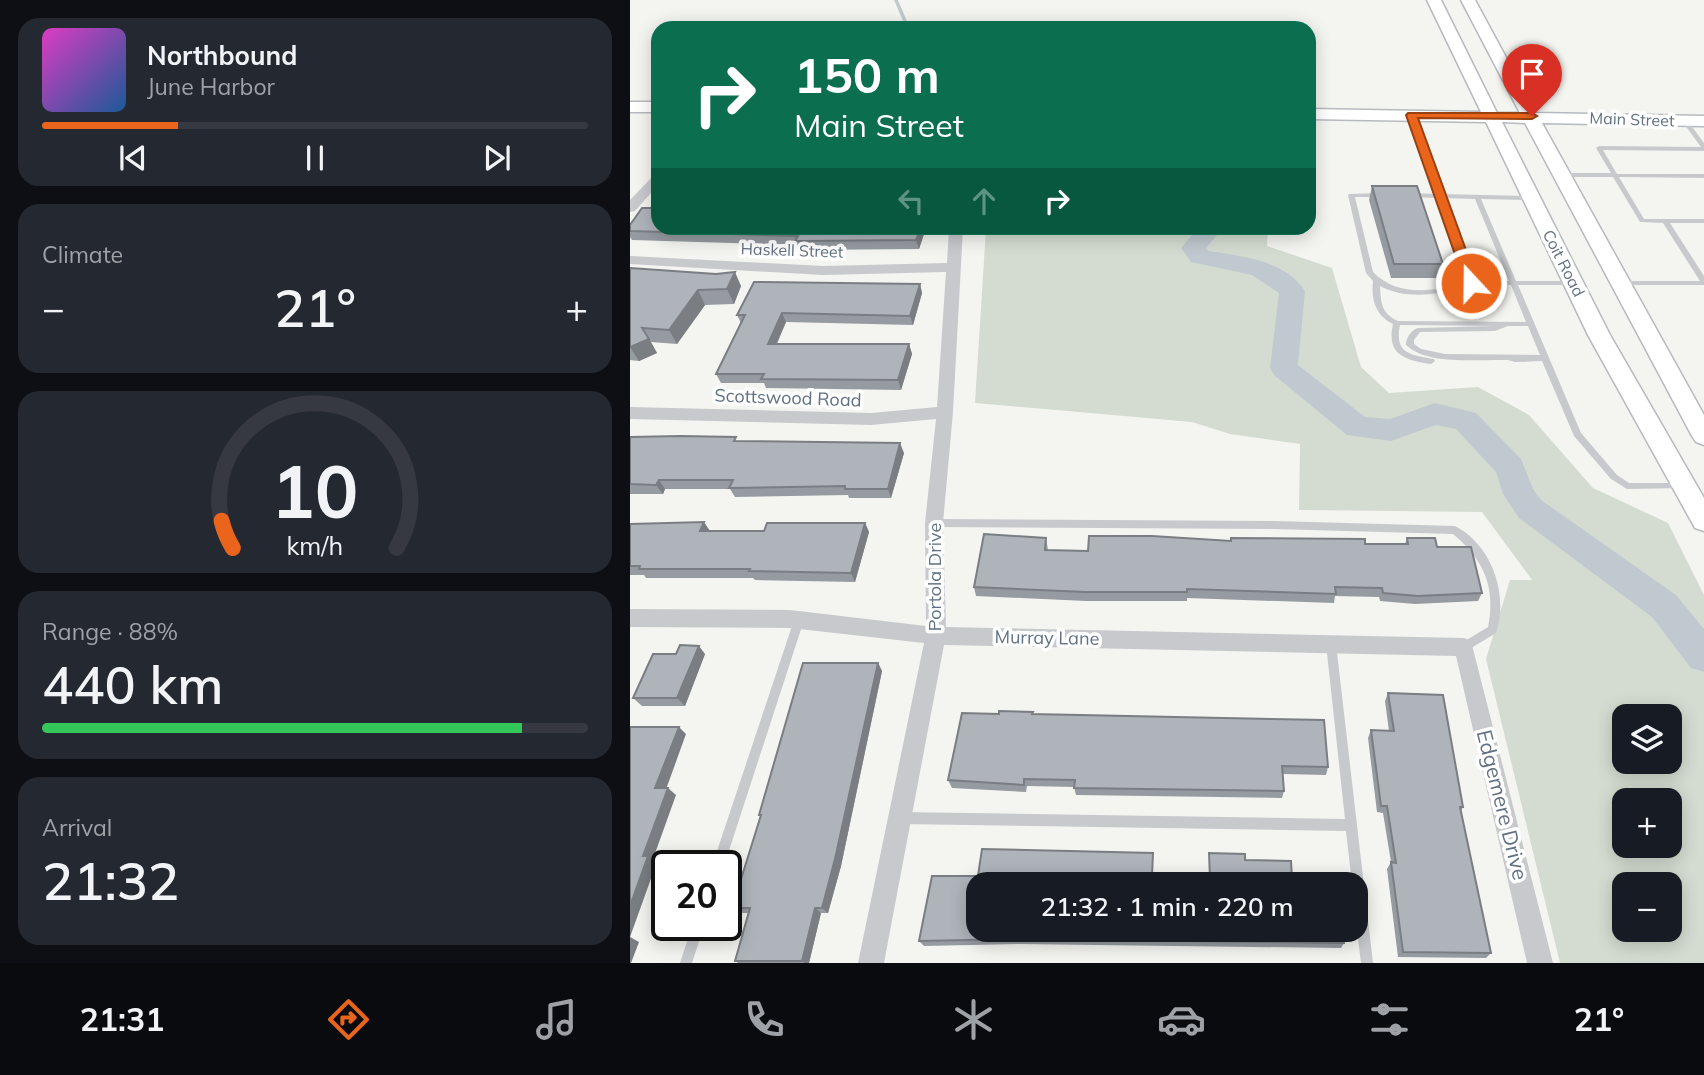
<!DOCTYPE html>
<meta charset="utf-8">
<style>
body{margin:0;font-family:Mulish,sans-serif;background:#242831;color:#f1f3f6;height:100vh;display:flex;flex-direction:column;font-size:26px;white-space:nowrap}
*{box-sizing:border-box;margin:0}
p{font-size:23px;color:#9ea1a6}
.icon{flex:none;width:38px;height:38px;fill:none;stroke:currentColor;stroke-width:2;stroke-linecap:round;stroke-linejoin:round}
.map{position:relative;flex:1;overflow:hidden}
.details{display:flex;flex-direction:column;gap:18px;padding:18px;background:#0d0f14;width:630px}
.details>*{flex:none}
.hud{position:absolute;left:21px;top:21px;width:665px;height:214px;border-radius:21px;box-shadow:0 4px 18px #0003;background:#0b6e4f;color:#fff;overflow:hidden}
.controls{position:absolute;left:982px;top:704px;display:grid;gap:14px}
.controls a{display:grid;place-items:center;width:70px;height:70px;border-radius:14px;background:#171b24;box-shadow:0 4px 18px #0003;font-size:35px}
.speed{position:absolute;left:21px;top:850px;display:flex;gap:14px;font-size:35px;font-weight:700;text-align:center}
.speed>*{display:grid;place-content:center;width:91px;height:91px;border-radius:50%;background:#171b24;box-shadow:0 4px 18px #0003;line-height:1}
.speed .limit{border:4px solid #111;border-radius:10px;background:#fff;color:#111}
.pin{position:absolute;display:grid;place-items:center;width:60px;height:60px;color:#fff;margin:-72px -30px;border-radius:50% 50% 50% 0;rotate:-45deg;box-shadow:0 0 7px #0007}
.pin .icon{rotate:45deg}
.me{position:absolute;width:77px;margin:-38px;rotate:339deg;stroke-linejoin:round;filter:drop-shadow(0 0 5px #0008)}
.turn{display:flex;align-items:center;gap:24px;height:147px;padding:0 28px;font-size:32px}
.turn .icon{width:91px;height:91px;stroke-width:2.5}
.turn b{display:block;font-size:49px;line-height:60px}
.lanes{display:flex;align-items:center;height:66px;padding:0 28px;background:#0003;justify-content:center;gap:35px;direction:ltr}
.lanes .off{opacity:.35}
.big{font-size:52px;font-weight:600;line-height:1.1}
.details .tile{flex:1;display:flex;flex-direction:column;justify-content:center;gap:10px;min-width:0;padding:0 24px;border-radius:21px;background:#242831}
.details .dial{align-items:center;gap:0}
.dial svg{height:182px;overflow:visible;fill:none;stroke:#363941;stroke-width:7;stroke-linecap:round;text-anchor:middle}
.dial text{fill:#f1f3f6;stroke:none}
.song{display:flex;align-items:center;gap:21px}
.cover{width:84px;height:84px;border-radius:10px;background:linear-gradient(135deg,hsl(310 70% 55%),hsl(210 70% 35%))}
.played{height:7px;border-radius:4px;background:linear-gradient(90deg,#ea651b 25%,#363941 25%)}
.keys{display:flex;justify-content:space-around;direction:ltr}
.heat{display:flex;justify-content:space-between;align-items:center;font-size:38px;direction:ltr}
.charge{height:10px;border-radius:5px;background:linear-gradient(90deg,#34c759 88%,#363941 0)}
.trip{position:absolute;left:336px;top:872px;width:402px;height:70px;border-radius:21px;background:#171b24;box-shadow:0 4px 18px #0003;font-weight:600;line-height:70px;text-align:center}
.tabs{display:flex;height:112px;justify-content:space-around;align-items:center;background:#090b0e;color:#9ea1a6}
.tabs .icon{width:49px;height:49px}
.tabs .selected{color:#ea651b}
.tabs b{font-size:32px;color:#f1f3f6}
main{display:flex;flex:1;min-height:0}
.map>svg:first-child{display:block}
.green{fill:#d4dcd1;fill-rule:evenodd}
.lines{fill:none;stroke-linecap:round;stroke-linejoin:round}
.stream{stroke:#c0c9cf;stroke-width:3.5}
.river{fill:#c0c9cf;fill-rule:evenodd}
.secondary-casing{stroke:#b6babf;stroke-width:3}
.service{fill:#c7c9cd;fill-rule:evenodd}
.minor{fill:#c7c9cd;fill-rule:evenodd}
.secondary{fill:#fff;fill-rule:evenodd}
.wall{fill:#969ba1}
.shaded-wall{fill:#7a7e83}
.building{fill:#afb4bb;stroke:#7a7e83;stroke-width:2}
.route{fill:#ea651b;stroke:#984212;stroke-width:2}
.labels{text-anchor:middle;stroke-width:7;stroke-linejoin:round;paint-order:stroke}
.far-street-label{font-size:16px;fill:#627083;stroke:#fff}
.street-label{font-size:18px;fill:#627083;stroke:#fff}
.near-street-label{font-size:21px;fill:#627083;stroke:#fff}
</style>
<main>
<section class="details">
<div class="tile">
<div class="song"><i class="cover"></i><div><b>Northbound</b><p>June Harbor</p></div></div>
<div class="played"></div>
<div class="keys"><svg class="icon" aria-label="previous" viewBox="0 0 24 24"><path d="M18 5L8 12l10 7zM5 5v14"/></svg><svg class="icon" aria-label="pause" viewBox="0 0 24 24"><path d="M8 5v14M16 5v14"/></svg><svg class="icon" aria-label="next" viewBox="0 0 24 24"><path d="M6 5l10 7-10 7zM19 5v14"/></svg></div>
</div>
<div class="tile"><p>Climate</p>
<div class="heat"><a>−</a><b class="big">21°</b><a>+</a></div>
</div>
<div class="tile dial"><svg viewBox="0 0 100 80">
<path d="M14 69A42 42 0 1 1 86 69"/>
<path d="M14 69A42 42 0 0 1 9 57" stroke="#ea651b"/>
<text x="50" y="56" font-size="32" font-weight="700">10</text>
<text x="50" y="72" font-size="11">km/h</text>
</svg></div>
<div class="tile"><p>Range · 88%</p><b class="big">440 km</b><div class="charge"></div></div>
<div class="tile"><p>Arrival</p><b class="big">21:32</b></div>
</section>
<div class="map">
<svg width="1074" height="963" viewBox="0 0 1074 963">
<rect width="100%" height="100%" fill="#f4f5f0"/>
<path class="green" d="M356,228H638L637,246L702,268L731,367L759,393L848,387L899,415L963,488L1038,523L1074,595V963H930L856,659L880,580H902L852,512L669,510L670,444L600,434L562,422L345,403ZM994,716H1040V761H994ZM994,800H1040V845H994ZM994,884H1040V929H994Z"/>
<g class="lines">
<path class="stream" d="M266,0L278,28"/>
<path class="river" d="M568,228H593L576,248L578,251C612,256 654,260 675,291L668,365L735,417L760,419L805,403L846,413L891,459L903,489L911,500L1046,595L1074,629V672L1061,668L1022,617L889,518L873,494L866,472L826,429L806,425L761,441L717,435L644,375L640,368L649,293L622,275L561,262L551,248Z"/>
<defs>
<path id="secondary" d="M797,0H811L867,113H890L831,0H845L906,113L1074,116V126L912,123L1074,415V445L1066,442L1062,436L895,123L872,122L980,335L1074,498V531L1065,528L958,335L856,122L679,119V109L851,112Z
M0,102H28V112H0Z"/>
</defs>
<use href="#secondary" class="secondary-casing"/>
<path class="service" d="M781,113L784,115L812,194L901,196L904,198L901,200L851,199L886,281H943L947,283L943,285H888L951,433L987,475L999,483H1052L1055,484L1056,486L1055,488L997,489L981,479L944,436L912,361L885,362L878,360C849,359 798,366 776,345C776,338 781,330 788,328L865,326L770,325C764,354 781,355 804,359L805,361L801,364C775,360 756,355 763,324C745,315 741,299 743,281L736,273L718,195L719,194L749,193L752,195L749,197H725L743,272C768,298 806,291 837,282L807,198L781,197L778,195L781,193L806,194L778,115ZM814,198L845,199L879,281H844ZM841,285H881L896,322L768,321C751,313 751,303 750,286C778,301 812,294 841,285ZM878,326H898L910,355L815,354L791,349L784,344V340L790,332L865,331Z
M1055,119L1057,120L1074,143V151L973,150L987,174H1074V178L989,177L1014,219H1074V223H1040L1074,276V285H987V281H1070L1033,223L1010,222L983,177H933L930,175L933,173H981L966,148L969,146L1071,147L1052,121Z
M304,519L644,521L825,526C862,545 879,595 866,633L838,650L834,651L830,650L829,647L830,644L858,627C866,587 854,560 823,534L644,529L304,527L301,526L299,523L301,520Z
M169,616L173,617L174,620L94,866H82L165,617Z
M701,640L705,641L706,644L743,963H731L726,923V884H722L716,831L270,824L266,822L264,818L266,814L270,812L715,819L696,644L697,641Z
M62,926H74L62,963H50Z"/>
<path class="minor" d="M28,174V185L5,211L0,212V200L24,175Z
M319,228H333L323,412L313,523L316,627L834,638L841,641L923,963H897L826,656L314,645L254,963H228L294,643L160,628L0,627V609L160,610L296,626L295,523L306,419L241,425L0,419V407L241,413L307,407L316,272L193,275L0,264V256L193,266L317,263Z"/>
<use href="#secondary" class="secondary"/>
</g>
<path class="wall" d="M742,186L813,264L808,278H761L739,200Z
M0,225L296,228L289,249L169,250L167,245L2,240L0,237Z
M0,268L111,286L104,304L75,305L47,344L21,342L27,353L9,361L0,360Z
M290,284L292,293L283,325L156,322L147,344H279L282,354L271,390L136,388L134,383H91L86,374L111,323L107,315Z
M0,437L108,441L274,453L261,498H219L218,495L105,497L100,489H35L33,494H0Z
M235,523L239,532L225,582L125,580L123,578H16L14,575H0V524L80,531H134Z
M416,538L418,550L458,551L600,541L775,544L777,538L807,547L852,593L848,601L785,604L750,601L749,597L705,596L704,603L557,598V601H456L346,596L344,587Z
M75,654L55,706H12L3,698Z
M248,663L252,671L211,866L198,913H191L179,963H108L105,961L118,913H110L102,908L131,816L129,815Z
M758,693L833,807L831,811L861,953L856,958L768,957L757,869L761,862L753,813L747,812L738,738L741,730L759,731L755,701Z
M403,712V714L698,767L696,775L653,774L654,791L652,798L446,795L444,787L397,786L396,792L322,788L318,780L369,714Z
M579,853L615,860L662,879L714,943L711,948L389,944L294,946L289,941L523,876L579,879Z"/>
<path class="shaded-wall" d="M291,228H296L289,249L286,240Z
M105,272L111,286L104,304L97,289Z
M290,284L292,293L283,325L280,316Z
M68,290L75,305L47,344L39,330Z
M152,313L156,322L142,353L138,344Z
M19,339L27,353L9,361L0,347Z
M279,344L282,354L271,390L268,380Z
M270,443L274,453L261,498L258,489Z
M29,480L35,489L33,494L26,485Z
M74,522L80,531H70Z
M235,523L239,532L225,582L221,573Z
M69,646L75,654L55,706L47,698Z
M248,663L252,671L211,866L198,913L192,908Z
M49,727L56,734L34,795L25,788Z
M38,788L46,795L23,859L27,862L0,937L9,942L1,963H0V906L13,856Z
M185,908L191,913L179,963H175L172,961Z"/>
<path class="building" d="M742,186H787L813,264H764Z
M28,198V228H291L286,240L165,241L168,236L0,231V225L12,208H21Z
M0,268L86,274L105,272L97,289L68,290L39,330L12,328L19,339L0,347Z
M124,282L290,284L280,316L152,313L138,344H279L268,380L131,379L134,374H86L115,315H107Z
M50,436L106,437L104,441L270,443L258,489H215V486L99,488L103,480H29L26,485L0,484V437Z
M74,522L70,531H134L137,523H235L221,573L119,571L120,569H9L10,566H0V524Z
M354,534L416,538L415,550L458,551L459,536H522L601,541V538L735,539V544H778L777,538H805L807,547H841L852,593L788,596L753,593L752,588L705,587L706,594L557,589V592H455L344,587Z
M50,645L69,646L47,698H3L23,654H46Z
M173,663H248L205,859L192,908H185L172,961H105L120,908H102L131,815H129Z
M758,693L813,695L833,807H830L861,953L773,952L761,862L766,863L757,806H751L741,730L764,731Z
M369,711L403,712L402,714L694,720L698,767L652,766L654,791L444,788L445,780L394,779V785L318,780L332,713L369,714Z
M0,727H49L25,788H38L13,856H18L0,906Z
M352,849L523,853L522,876L580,879L579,853L615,854V860L661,861L662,879L708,881L709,884H348V929H713L714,943L386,939L289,941L302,876H348Z"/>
<path class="route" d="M778,113H902L907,116L902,119L788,118L848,283L846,285H837L835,283L776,115Z"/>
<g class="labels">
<g class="far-street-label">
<text transform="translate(1002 119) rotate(2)" y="6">Main Street</text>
<text transform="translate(162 250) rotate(2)" y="6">Haskell Street</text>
<text transform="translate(934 263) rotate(63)" y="6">Coit Road</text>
</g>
<g class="street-label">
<text transform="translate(158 398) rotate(2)" y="6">Scottswood Road</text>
<text transform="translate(305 577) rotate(-90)" y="6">Portola Drive</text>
<text transform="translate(417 638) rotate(1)" y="6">Murray Lane</text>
</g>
<g class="near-street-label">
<text transform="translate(872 805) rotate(76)" y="7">Edgemere Drive</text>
</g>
</g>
</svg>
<div class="controls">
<a><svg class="icon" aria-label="layers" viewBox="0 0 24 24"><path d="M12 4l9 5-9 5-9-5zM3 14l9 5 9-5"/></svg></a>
<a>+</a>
<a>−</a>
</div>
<div class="speed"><div class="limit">20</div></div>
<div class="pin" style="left:902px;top:116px;background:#d93025"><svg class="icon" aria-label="arrive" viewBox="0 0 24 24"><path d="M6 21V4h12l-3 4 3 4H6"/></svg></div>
<svg class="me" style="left:841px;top:283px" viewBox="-20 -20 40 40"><circle r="17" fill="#ea651b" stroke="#fff" stroke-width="3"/><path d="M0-11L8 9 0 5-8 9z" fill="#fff"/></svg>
<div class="trip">21:32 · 1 min · 220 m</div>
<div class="hud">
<div class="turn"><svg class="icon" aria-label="right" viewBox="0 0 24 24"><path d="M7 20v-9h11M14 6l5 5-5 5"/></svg><div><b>150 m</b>Main Street</div></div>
<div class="lanes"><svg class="icon off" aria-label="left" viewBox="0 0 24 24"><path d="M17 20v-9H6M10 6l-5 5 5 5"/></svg><svg class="icon off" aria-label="ahead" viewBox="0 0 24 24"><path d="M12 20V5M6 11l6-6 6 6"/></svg><svg class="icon" aria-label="right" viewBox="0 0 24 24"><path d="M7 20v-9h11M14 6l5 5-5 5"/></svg></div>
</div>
</div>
</main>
<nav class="tabs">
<b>21:31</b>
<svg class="icon selected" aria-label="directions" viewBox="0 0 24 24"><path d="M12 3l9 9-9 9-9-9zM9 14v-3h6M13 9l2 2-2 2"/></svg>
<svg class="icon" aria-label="music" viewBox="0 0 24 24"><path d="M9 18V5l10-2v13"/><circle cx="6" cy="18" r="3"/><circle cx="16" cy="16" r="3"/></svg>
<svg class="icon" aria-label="phone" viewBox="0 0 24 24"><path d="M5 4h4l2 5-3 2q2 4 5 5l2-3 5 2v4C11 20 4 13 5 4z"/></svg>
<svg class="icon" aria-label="climate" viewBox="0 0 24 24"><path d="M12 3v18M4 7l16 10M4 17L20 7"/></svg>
<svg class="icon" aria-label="car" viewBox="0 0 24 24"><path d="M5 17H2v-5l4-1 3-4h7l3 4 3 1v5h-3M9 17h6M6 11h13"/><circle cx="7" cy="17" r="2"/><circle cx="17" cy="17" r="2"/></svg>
<svg class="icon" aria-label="filters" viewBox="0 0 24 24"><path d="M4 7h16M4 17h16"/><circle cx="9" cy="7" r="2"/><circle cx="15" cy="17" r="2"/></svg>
<b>21°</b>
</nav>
